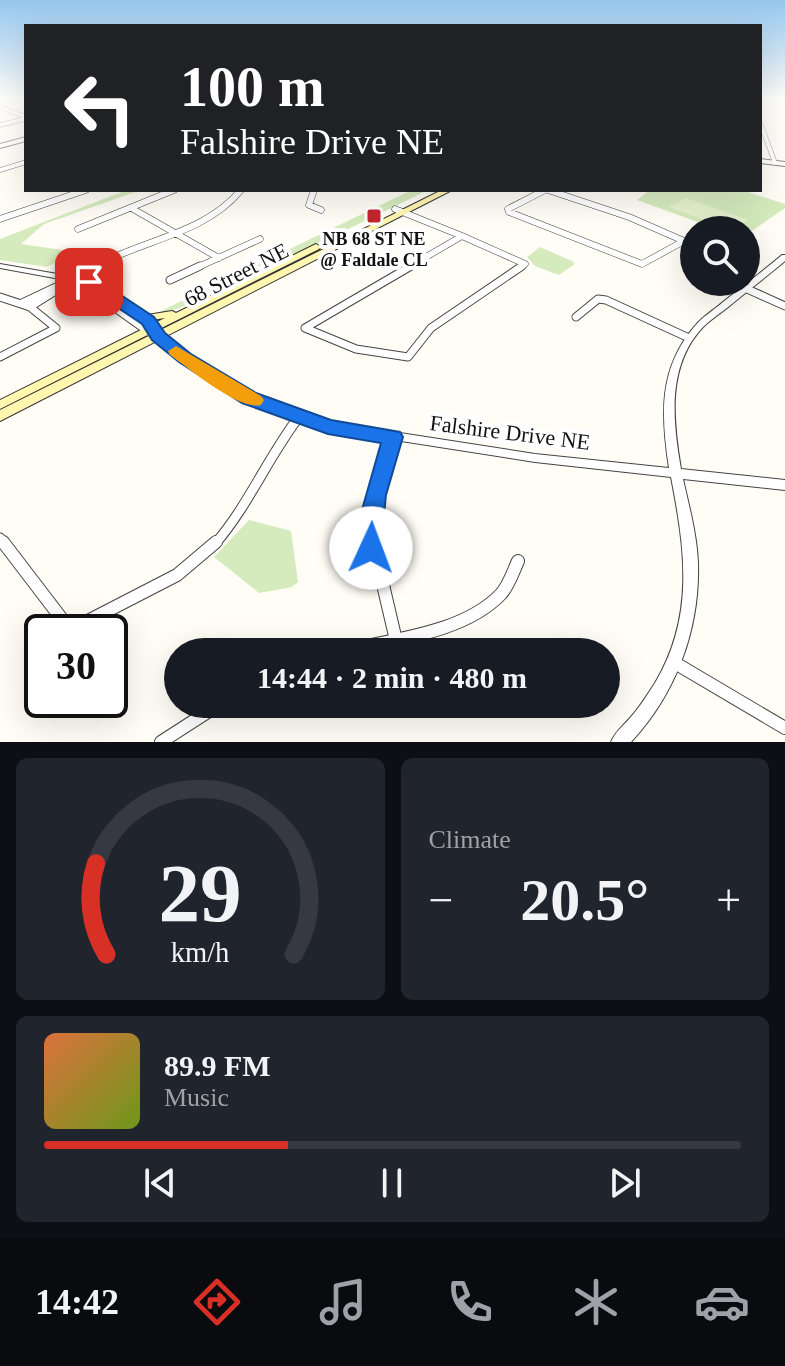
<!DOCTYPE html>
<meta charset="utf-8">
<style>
body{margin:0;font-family:Georgia,serif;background:#20242c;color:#f1f3f6;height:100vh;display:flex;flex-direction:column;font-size:30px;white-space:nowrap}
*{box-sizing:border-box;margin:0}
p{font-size:26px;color:#9ea1a6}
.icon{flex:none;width:44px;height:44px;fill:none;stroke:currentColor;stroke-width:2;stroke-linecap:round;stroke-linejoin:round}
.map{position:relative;height:742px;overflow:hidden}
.panel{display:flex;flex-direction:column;gap:16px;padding:16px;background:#0d0f14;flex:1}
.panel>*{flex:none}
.hud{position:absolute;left:24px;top:24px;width:738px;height:168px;border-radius:0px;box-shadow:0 8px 32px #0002;background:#202124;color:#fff;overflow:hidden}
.controls{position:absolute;left:680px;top:216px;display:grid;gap:16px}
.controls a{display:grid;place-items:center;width:80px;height:80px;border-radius:50%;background:#171b24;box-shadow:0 8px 32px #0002;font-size:40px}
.speed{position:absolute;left:24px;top:614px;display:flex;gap:16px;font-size:40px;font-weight:700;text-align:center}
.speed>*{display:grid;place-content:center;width:104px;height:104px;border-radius:50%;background:#171b24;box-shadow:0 8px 32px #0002;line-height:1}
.speed .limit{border:4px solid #111;border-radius:12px;background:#fff;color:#111}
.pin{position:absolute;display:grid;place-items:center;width:68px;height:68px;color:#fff;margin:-34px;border-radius:16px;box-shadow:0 4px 12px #0006}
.me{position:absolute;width:88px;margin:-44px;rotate:2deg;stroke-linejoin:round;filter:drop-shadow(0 0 6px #0008)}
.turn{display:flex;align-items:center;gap:28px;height:168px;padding:0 24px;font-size:36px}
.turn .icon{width:104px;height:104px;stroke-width:2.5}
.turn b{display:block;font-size:56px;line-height:68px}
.big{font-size:60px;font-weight:800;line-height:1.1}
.panel .tile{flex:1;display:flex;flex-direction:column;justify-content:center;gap:12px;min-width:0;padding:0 28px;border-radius:12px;background:#20242c}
.panel .dial{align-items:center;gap:0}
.dial svg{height:208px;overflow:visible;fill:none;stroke:#363941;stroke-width:7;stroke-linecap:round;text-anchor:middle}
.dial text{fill:#f1f3f6;stroke:none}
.song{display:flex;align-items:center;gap:24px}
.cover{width:96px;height:96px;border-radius:12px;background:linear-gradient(135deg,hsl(20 70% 55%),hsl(80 70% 35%))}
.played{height:8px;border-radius:4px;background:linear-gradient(90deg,#d93025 35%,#363941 35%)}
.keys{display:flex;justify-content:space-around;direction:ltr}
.heat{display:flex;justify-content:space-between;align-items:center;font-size:44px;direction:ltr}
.panel .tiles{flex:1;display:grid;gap:16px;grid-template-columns:1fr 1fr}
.tile:last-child{grid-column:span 2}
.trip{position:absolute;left:164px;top:638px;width:456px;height:80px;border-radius:40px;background:#171b24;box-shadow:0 8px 32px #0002;font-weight:800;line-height:80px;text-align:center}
.dock{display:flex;height:128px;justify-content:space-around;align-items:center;background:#090b0e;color:#9ea1a6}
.dock .icon{width:56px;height:56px}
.dock .on{color:#d93025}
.dock b{font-size:36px;color:#f1f3f6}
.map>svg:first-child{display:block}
.green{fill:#d5ebbd}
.pitch{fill:#e6f2cf}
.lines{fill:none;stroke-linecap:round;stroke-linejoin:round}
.minor-far4-casing{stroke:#444;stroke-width:5}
.minor-far3-casing{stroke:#444;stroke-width:7}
.minor-far2-casing{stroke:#444;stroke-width:9}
.minor-far1-casing{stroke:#444;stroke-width:11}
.minor-casing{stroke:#444;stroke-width:14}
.tertiary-casing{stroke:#444;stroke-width:2}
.secondary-casing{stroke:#333;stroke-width:2}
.minor-far4{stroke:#fff;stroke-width:4}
.minor-far3{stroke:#fff;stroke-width:6}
.minor-far2{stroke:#fff;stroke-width:7}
.minor-far1{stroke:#fff;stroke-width:9}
.minor{stroke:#fff;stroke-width:12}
.tertiary{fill:#fff;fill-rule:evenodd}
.secondary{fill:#fff6b0;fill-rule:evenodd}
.route{fill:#1a73e8;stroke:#114b97;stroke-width:2}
.slow{fill:#f59e0b}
.poi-dot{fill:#c4262e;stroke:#fff;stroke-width:3}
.labels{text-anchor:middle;stroke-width:8;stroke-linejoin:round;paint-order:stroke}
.far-poi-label{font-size:18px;font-weight:bold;fill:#111;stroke:#fff}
.street-label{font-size:22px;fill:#111;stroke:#fff}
</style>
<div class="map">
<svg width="785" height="742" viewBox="0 0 785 742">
<rect width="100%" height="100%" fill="#fffdf5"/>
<path class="green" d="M127,190H141L44,224L21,244L76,252L47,267L0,260V239Z
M412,190H428L211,296L161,315V311Z
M650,190H742L785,204V208L746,235V230H720L637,200Z
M540,247L572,261L575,264L559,275L535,266L527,257Z
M249,520L291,531L298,582L292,587L259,593L214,557Z"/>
<path class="pitch" d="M686,198L749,220L730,230L669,207Z"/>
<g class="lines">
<defs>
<path id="minor-far4" d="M0,107L26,117
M760,122L775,163
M0,125L25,119
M0,170L26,162"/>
<path id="minor-far3" d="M314,190L309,205L321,210
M545,190L508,209L509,212L642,264L684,241L629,217L548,190
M133,209L219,258
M395,209L462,236
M0,219L86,190
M78,229L174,190
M92,268C140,240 204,235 241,190
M196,268L260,239
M407,268L462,236L525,264L519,268"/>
<path id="minor-far2" d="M411,266L305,328L356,349L408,357L431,328L522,266
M170,280L200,266
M745,288L785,306
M0,297L30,307L56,328L0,357
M22,303L73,279
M30,307L95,266
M576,317L598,299L606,300L689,338"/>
<path id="minor-far1" d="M0,538L5,544
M215,544C248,506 267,459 298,418
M373,544L370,524L393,437"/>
<path id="minor" d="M3,542L68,627L80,625L177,575L216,542
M373,542L395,636
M340,652C391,639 463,634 501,594C509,585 513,572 518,561
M675,663L785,728
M161,742L220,704"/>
<path id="tertiary" d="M26,137V141L0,148V144Z
M760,159L785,162V166L760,163Z
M782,255H785V261C766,277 746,292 727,308C719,314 710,320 703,327C666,366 673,422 681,469L785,480V490L683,479C689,506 697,535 698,563C700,629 676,694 631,742H611C615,732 623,726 630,718C640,707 647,695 655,683C695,616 685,549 671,477L535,462L324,429L245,401L216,384L71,281L0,268V264L92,280L148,316L162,334L160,336L224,380L253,395L329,422L535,454L669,468C661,416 658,369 695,326C702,317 714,310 723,302C743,286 763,271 782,255ZM85,284L142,320L146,326Z"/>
<path id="secondary" d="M442,190H452L0,421V410Z
M316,244L321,247L319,249L0,409V400L165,318L145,321L140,318L141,316L172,311L176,313Z"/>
</defs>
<use href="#minor-far4" class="minor-far4-casing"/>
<use href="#minor-far3" class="minor-far3-casing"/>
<use href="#minor-far2" class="minor-far2-casing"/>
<use href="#minor-far1" class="minor-far1-casing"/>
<use href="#minor" class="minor-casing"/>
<use href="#tertiary" class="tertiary-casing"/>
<use href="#secondary" class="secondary-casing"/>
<use href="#minor-far4" class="minor-far4"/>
<use href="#minor-far3" class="minor-far3"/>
<use href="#minor-far2" class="minor-far2"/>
<use href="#minor-far1" class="minor-far1"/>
<use href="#minor" class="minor"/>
<use href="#tertiary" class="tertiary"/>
<use href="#secondary" class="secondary"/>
</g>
<linearGradient id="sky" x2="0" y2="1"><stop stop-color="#95c6ee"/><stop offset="0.49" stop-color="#fffefa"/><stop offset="1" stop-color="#fffefa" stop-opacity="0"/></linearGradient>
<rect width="785" height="203" fill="url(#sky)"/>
<path class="route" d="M84,278H95L154,317L165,333L191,354L256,393L331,420L400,432L403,437L386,495L380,555L371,558L363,555L358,524L381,443L328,434L242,403L179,362L152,340L142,324L84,285Z"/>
<path class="slow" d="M176,346L261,396L264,400L261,405C239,411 189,368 170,355L168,351Z"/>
<rect class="poi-dot" x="366" y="208" width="16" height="16" rx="4"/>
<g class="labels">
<g class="far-poi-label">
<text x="374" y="245">NB 68 ST NE<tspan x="374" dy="21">@ Faldale CL</tspan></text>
</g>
<g class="street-label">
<text transform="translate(236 274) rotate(-27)" y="8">68 Street NE</text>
<text transform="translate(510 432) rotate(7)" y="8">Falshire Drive NE</text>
</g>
</g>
</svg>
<div class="controls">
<a><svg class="icon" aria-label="search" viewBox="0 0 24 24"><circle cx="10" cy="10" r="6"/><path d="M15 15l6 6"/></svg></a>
</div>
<div class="speed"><div class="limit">30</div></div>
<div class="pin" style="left:89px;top:282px;background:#d93025"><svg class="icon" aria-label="arrive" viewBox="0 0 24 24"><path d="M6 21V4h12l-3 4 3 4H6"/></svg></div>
<svg class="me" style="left:371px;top:548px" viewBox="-20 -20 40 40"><circle r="19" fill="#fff"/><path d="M0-13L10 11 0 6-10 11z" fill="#1a73e8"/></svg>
<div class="trip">14:44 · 2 min · 480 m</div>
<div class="hud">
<div class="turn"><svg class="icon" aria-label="left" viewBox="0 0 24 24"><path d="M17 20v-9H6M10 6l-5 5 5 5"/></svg><div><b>100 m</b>Falshire Drive NE</div></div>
</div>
</div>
<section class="panel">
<div class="tiles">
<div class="tile dial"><svg viewBox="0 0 100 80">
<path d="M14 69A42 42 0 1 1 86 69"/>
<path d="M14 69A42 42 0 0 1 10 34" stroke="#d93025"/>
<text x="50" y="56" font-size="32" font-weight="700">29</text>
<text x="50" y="72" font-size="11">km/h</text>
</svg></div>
<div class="tile"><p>Climate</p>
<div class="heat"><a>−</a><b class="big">20.5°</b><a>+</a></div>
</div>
<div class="tile">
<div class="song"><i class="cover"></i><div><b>89.9 FM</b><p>Music</p></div></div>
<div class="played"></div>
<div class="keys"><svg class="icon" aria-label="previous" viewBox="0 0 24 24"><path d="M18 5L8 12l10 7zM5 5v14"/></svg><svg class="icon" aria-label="pause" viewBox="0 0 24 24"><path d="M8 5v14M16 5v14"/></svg><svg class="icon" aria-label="next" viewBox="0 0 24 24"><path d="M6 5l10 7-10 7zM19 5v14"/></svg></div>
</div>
</div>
</section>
<nav class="dock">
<b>14:42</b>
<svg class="icon on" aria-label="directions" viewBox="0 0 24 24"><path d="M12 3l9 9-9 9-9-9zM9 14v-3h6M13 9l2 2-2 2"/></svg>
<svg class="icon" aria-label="music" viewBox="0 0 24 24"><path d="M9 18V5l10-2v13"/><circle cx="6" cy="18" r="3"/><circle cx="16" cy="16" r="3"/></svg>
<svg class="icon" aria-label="phone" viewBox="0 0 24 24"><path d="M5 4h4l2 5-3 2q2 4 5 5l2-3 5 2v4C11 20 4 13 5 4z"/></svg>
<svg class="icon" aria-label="climate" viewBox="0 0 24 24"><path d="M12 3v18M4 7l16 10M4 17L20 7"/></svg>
<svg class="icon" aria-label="car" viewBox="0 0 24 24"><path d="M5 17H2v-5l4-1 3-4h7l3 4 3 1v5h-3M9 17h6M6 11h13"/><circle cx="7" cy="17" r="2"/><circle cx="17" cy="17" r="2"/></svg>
</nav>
